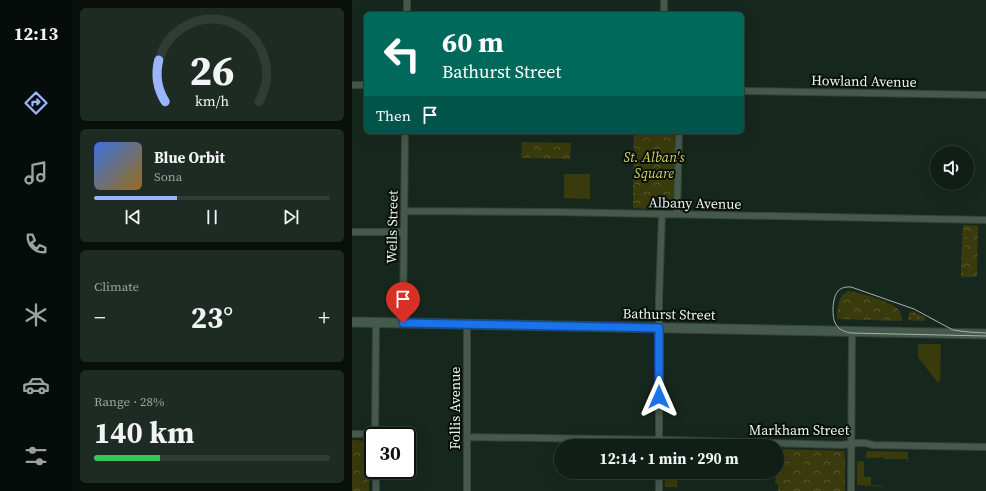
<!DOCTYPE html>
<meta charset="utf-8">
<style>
body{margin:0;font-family:"Source Serif 4",serif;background:#1e2b23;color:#f1f3f6;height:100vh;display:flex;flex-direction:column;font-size:15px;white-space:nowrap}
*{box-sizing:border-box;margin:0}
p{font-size:13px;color:#9ca2a1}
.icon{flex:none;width:22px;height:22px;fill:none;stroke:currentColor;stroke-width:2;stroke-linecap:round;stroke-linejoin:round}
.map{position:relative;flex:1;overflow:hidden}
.sheet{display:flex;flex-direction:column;gap:8px;padding:8px;background:#09100c;width:280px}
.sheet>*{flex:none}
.hud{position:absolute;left:12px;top:12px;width:380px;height:122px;border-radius:6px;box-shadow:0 4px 16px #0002,0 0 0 1px #303c35;background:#00695c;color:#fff;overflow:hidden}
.controls{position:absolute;left:578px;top:146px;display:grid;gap:8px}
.controls a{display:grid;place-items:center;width:44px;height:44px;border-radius:50%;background:#101e16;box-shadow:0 4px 16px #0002,0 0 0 1px #303c35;font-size:20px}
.speed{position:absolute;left:12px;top:427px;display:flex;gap:8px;font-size:20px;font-weight:700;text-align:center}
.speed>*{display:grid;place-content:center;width:52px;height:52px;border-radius:50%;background:#101e16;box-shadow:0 4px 16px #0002,0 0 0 1px #303c35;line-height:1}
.speed .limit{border:2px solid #111;border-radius:6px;background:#fff;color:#111}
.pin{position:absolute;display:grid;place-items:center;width:34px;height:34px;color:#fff;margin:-41px -17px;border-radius:50% 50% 50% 0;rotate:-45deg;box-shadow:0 0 4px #0007}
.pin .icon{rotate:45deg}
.me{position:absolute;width:44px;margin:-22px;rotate:0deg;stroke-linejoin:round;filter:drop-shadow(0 0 3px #0008)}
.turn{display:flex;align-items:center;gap:14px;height:84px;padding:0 12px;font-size:18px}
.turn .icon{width:52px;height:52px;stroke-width:2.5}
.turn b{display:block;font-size:28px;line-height:34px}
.then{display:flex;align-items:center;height:38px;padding:0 12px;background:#0003;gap:8px;font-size:15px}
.big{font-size:30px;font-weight:700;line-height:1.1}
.sheet .tile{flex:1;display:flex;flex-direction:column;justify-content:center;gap:6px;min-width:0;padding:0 14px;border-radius:6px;background:#1e2b23}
.sheet .dial{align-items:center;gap:0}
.dial svg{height:104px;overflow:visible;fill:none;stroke:#303c35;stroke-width:7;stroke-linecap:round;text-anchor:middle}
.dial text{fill:#f1f3f6;stroke:none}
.song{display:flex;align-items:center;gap:12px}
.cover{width:48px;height:48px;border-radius:6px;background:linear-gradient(135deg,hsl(220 70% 55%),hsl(40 70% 35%))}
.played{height:4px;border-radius:2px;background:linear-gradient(90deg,#9ab5fd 35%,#303c35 35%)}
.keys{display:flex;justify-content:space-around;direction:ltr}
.heat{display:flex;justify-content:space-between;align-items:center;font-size:22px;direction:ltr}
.charge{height:6px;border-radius:3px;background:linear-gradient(90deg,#34c759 28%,#303c35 0)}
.trip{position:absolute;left:202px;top:439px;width:230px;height:40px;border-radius:20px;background:#101e16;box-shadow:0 4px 16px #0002,0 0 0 1px #303c35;font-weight:700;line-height:40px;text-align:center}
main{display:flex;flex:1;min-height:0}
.tabs{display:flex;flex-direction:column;width:72px;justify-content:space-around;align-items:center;background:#060c09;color:#9ca2a1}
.tabs .icon{width:28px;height:28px}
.tabs .selected{color:#9ab5fd}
.tabs b{font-size:18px;color:#f1f3f6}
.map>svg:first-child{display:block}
.grass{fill:#3a3b0c}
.park{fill:url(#park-crowns)}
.garden{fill:url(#garden-dots)}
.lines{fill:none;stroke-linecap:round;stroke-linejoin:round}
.street-casing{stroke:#354339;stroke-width:8}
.secondary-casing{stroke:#354339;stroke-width:11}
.street{stroke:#45594c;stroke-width:6}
.secondary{stroke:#45594c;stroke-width:9}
.tram{stroke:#a5b3aa;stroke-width:1}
.route-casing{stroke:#114b97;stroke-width:10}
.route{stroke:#1a73e8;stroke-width:7}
.labels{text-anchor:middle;stroke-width:4;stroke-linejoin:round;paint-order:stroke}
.street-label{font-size:14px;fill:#e8f4ec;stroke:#080f0a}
.park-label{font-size:14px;font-style:italic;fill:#d3d551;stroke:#080f0a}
</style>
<main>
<nav class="tabs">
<b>12:13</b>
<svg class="icon selected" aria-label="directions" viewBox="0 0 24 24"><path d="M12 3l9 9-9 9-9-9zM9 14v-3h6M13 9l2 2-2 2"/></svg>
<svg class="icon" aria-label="music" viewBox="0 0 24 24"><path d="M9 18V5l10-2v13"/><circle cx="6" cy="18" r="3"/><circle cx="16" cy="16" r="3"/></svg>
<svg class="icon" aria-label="phone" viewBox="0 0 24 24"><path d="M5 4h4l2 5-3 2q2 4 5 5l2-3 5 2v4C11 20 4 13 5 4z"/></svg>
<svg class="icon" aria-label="climate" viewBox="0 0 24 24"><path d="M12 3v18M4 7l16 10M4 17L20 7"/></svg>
<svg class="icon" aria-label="car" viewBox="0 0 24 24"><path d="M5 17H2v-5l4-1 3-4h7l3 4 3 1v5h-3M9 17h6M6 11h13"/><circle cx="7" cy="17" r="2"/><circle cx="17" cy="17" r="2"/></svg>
<svg class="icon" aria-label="filters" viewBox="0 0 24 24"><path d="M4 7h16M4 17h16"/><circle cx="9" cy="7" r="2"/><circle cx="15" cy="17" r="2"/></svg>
</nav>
<section class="sheet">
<div class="tile dial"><svg viewBox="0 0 100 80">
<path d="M14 69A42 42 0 1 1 86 69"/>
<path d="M14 69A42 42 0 0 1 9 37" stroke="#9ab5fd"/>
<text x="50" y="56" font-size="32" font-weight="700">26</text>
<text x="50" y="72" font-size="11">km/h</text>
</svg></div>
<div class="tile">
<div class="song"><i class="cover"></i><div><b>Blue Orbit</b><p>Sona</p></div></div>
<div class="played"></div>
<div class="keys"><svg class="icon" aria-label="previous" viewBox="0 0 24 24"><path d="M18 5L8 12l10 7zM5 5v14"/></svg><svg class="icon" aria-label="pause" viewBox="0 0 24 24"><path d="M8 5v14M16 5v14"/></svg><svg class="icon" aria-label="next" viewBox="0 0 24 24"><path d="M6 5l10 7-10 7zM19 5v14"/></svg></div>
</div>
<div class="tile"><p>Climate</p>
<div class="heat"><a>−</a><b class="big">23°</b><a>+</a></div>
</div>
<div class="tile"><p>Range · 28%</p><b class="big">140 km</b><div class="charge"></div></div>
</section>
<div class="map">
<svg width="634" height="491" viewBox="0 0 634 491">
<defs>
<pattern id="park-crowns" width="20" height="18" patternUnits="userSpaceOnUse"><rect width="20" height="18" fill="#3a3b0c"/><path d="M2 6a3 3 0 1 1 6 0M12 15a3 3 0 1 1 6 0" fill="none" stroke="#565830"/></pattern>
<pattern id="garden-dots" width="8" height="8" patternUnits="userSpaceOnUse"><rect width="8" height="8" fill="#3a3b0c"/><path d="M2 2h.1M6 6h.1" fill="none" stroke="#565830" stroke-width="1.8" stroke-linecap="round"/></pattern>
</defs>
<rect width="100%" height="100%" fill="#16281d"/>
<path class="grass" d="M212,174H238V199L212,198Z
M567,344H587L589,345L588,382H585L569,361L566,358V346Z
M515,451L556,452V463H555V459H532L531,457H528L527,458H517L515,459L514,457Z
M505,461H510L512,462V477H519V485L531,486V487L505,485Z
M313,472H326L325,487H313Z"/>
<path class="park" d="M282,132H323L322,198L321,201L316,207V206C306,211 291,208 281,208Z
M170,142L219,143L218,159L169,158Z
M611,225L626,226L625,277H609Z
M496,291C506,292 540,302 546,309C549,313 550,316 550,321L485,319C486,308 485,297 496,291Z
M0,440L15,441L17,442V491H0Z
M429,449L492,451L493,456V491H426V484H423L424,472L428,471Z"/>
<path class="garden" d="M282,132H283V208H281Z
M611,225H612V230L617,234V243L614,245C613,248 613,252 613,255C611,264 608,272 619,275V277H609Z
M560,311L573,317V321L556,320L557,313Z"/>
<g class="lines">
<defs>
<path id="street" d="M55,14V0
M312,14V0
M0,85H14
M390,91L634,95
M52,211L203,212L634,220
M325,214L327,132
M0,232H52
M51,323L53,132
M0,434H23
M23,436L24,323
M115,437L314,440L490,445L505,443H513L521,445L634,447
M307,446V299L310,214
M24,470V491
M307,472V491
M115,491V324
M499,491L500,332"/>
<path id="secondary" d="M0,322L634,334"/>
</defs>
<use href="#street" class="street-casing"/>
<use href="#secondary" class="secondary-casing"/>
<use href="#street" class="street"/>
<use href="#secondary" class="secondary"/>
<path class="tram" d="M634,333L616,332L601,330L562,309L499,287C485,286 482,295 481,308C481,314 481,321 485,326C489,331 494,332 499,333L634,336"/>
</g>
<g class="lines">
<defs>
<path id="route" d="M51,323L307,328V397"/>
</defs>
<use href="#route" class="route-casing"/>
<use href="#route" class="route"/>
</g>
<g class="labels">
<g class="street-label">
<text transform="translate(512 81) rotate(1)" y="5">Howland Avenue</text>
<text transform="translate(343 203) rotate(1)" y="5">Albany Avenue</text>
<text transform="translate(40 227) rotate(-89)" y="5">Wells Street</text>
<text transform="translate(317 314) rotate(1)" y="5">Bathurst Street</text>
<text transform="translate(103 408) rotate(-90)" y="5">Follis Avenue</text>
<text x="447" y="435">Markham Street</text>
</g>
<g class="park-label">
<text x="302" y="162">St. Alban's<tspan x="302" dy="16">Square</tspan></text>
</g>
</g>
</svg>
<div class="controls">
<a><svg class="icon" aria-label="sound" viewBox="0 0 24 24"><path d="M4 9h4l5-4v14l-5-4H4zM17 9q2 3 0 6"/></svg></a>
</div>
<div class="speed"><div class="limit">30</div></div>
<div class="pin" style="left:51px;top:323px;background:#d93025"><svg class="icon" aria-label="arrive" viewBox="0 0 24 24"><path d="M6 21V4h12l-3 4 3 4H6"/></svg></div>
<svg class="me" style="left:307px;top:397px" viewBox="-20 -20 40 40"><path d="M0-17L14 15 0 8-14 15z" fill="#1a73e8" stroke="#fff" stroke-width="4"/></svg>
<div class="trip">12:14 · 1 min · 290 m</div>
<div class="hud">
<div class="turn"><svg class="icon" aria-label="left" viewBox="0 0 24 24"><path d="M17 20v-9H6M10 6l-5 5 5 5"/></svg><div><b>60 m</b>Bathurst Street</div></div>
<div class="then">Then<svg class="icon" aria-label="arrive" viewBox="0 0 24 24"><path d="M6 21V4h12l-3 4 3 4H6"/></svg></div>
</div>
</div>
</main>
